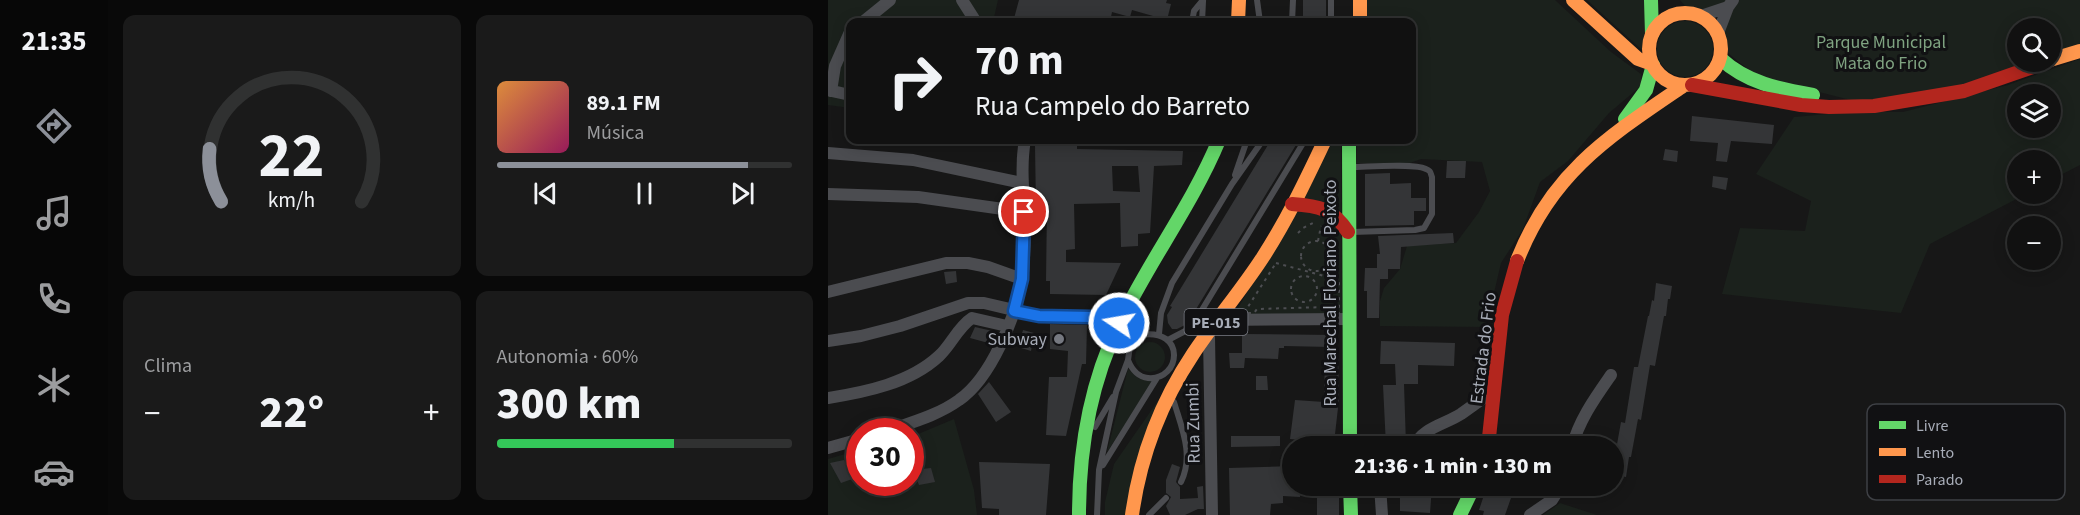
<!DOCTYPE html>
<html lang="pt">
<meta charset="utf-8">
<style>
body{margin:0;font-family:"Source Sans 3",sans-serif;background:#1a1a1a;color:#f1f3f6;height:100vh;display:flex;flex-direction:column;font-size:22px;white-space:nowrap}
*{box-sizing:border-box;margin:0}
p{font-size:20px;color:#9c9d9f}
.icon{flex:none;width:33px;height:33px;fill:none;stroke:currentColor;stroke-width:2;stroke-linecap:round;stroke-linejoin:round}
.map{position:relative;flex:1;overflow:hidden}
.side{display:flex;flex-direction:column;gap:15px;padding:15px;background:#090909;width:720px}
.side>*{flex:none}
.top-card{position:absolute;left:18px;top:18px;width:570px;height:126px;border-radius:12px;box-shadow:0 3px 15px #0003,0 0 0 2px #303131;background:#111;color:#f1f3f6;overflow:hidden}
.fabs{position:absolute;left:1179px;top:18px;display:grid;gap:12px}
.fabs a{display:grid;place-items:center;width:54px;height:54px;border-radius:50%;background:#111;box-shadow:0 3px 15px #0003,0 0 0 2px #303131;font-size:30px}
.speed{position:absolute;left:18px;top:418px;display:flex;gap:12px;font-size:30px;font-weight:700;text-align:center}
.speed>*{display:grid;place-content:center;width:78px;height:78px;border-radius:50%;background:#111;box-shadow:0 3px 15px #0003,0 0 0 2px #303131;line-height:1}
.speed .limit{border:9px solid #d22;background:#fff;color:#111}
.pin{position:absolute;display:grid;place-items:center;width:51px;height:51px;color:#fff;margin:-26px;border:3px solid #fff;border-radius:50%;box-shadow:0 2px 6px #0007}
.me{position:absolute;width:66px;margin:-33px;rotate:282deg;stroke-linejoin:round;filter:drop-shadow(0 0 4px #0008)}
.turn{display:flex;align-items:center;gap:21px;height:126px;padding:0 30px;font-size:27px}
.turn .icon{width:78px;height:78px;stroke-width:2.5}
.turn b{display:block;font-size:42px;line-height:51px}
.big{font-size:45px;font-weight:800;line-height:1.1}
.side .widget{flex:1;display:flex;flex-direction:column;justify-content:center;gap:9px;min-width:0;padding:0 21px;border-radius:12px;background:#1a1a1a}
.side .dial{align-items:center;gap:0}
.dial svg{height:156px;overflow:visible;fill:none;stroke:#303131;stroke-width:7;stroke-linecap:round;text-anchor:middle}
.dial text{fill:#f1f3f6;stroke:none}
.song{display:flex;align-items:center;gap:18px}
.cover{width:72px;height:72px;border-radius:9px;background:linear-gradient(135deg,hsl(30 70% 55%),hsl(330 70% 35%))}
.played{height:6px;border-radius:3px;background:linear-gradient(90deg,#8c9099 85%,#303131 85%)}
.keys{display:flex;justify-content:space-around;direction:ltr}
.heat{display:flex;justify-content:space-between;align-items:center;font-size:33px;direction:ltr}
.charge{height:9px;border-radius:4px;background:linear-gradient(90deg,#34c759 60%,#303131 0)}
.side .tiles{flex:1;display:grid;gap:15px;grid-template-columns:repeat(2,1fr)}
.trip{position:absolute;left:454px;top:436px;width:342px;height:60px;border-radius:30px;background:#111;box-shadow:0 3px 15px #0003,0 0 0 2px #303131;font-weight:800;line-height:60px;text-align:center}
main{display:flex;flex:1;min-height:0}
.tabs{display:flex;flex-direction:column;width:108px;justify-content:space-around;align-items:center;background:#070707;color:#9c9d9f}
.tabs .icon{width:42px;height:42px}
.tabs .current{color:#8c9099}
.tabs b{font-size:27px;color:#f1f3f6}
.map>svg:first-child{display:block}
.green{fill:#1b211c;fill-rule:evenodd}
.building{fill:#343537;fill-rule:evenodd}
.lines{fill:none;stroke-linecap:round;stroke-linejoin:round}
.path{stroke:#4d4e52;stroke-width:2;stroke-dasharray:3 4.5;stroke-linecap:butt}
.lane{stroke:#4b4c50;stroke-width:6}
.street{stroke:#4b4c50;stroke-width:12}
.fast{stroke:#63d668;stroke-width:14}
.slow{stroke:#ff974d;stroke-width:14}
.jam{stroke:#b3261e;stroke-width:14}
.route-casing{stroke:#114b97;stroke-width:15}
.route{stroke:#1a73e8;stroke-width:10}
.poi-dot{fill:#757880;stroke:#111113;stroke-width:2}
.labels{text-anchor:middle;stroke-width:6;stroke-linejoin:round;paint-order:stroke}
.shield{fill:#111113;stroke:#7b7e86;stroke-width:1.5}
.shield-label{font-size:16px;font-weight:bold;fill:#a8adb8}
.park-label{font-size:18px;fill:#7fa381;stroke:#111113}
.street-label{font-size:18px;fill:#a8adb8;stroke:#111113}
.poi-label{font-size:18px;fill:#a8adb8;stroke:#111113;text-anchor:end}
.key{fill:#111113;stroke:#3e4045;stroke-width:1.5}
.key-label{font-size:16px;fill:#a8adb8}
</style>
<main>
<nav class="tabs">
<b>21:35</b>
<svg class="icon current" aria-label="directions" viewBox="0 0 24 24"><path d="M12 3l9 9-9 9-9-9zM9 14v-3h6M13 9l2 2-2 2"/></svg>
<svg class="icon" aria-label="music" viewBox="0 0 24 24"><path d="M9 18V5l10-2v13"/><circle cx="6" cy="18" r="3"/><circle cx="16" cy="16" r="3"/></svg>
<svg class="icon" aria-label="phone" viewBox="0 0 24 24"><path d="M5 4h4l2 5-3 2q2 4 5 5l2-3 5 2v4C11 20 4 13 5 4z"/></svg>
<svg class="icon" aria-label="climate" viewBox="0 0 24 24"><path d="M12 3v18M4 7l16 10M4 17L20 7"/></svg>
<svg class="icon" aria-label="car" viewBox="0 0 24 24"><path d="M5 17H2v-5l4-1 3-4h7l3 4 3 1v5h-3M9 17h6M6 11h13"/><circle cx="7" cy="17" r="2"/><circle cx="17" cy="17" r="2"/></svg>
</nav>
<section class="side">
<div class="tiles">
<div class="widget dial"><svg viewBox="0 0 100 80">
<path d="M14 69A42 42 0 1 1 86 69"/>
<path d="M14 69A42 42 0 0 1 8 42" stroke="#8c9099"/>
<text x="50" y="56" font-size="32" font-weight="700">22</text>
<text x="50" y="72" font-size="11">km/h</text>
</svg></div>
<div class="widget">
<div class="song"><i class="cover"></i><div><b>89.1 FM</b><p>Música</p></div></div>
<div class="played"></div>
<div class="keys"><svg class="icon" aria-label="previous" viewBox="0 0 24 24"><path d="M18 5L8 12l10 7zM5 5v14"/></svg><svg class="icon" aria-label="pause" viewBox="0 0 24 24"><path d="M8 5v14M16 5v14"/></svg><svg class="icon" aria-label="next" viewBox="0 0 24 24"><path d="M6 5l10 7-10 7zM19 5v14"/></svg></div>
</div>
<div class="widget"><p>Clima</p>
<div class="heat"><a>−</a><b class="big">22°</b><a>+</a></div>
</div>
<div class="widget"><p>Autonomia · 60%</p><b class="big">300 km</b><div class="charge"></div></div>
</div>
</section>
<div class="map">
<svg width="1252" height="515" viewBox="0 0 1252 515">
<rect width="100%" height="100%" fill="#171717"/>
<path class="green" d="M0,0H170L165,22H22V108L0,105Z
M539,0H727L783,52L813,74V86L781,113L740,161L712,182L695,229L673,263L658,327L552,326V301L556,288L572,269L579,246L628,243L651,212L662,191L654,162L593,159L579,164L529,163V145L575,146V140H584V22H539Z
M759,0H817V34L814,50Z
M852,0H900C884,8 866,19 852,0Z
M910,0H1252V49L1236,59L1115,100L1067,106H1046L932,77L912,63L894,48L892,37ZM1190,28H1222V62H1190Z
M829 49a28 28 0 1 1 56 0a28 28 0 1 1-56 0Z
M1252,59V165L1223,180L1222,160H1190V194H1198L1102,244L1073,313L894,294L912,228L977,231L983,201L928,174L966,117L1023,112H1075L1180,85ZM1190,94H1222V128H1190Z
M506,140H513L514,315L405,317Z
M307 357a15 15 0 1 1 30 0a15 15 0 1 1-30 0Z
M300,369L310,378L325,382L279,452Z
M336,392L300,515H277V502L286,464Z
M126,419L146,490L149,515H0V459L31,450L32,483H82L83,437Z
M732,503L769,515H715Z"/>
<path class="building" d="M191,0H339L338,3L343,4L339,20L304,10L302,17L284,12L282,22H185Z
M475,0H498V22H475Z
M864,116L946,125L944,144L903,141L899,162L888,161L890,143L862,141Z
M443,140H471L359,324L349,329H344L340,323L339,315L344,307L342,306Z
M249,143V149L355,151L354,165L326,166L322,233L310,234V246L293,247L292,203L246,204L247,249L238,250V262L293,263L278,295L222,294V281H218L219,206L208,207L207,146ZM284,166H310L312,192L285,191Z
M837,149L850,151L849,162L835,160Z
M619,161H638L637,178H618Z
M562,173V184L583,183V198H598V211H586V225L537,226V174Z
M885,176L900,178L898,190L884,187Z
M625,233L626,243L573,247L572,269H560V279H552L551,318H539V291H536L537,268H549V254H552L550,236Z
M128,271L129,282L118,284L116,272Z
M828,283L844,286L842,299H840L838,316H836L827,366L822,365L813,420L810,419L803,457H801L798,477L786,475V461L793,422L797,423L806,367H810L820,316H821L824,300L826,301Z
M222,324L259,325L258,364H254L238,436L218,435L221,377H239L240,351L222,349Z
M147,327L169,332L164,344L142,338Z
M195,330L206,333L203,351L190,347Z
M414,334L504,335L503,347L456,346V348H451L450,359L417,358L416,368H402L401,353H414Z
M553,341L627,343L626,366L590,365V384H576L578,445L558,446L555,385H568L567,364H552Z
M497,349L510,350L511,399L506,443L462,439L467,400L496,402Z
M428,376H439L440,390H428Z
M161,382L183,412L168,422L150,394Z
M403,436H452V446L403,447Z
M16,460L27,478L13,483L2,463Z
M151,462L222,464L218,515H171V509L154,508Z
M344,464L352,467L348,482L352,487V499L370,498L369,487L375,486L376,509H370L357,515H342L338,506L343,497L338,493V480Z
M465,466V487H473L472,497L455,496V503L443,504L442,515H402L401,468Z
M103,468L107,482L91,485L85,470Z
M562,486H604L602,513L572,511V497L561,496Z
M658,489L683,498L677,515H655L656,511L651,510Z
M489,497H511V515H489Z"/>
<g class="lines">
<path class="path" d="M470,233L475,228L485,223
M473 256a15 15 0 1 1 30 0a15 15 0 1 1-30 0Z
M490,241L493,226
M448,263L511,280V314H506L504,309L500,310L499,307L429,309L426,313H416Z
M463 289a13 13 0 1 1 26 0a13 13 0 1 1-26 0Z"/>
<path class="lane" d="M429,0L432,22
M503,0V22
M364,22L366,11L375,0
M374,22L375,1
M464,22L465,0
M523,167C539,167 585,163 598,169C603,171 602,172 604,177V214L596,228L587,230L524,232
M407,175L419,140
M331,334L333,313L344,283L404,184L435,140
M340,340L363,328L477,140
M346,402C354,429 366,455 353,482
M267,427L285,397
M275,465L329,378
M269,515L271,470L288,392L300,360L302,346L312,335C359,327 353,381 320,378C310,377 304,370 300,360
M321,515L338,498"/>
<path class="street" d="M134,0L148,22
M873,16L900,7L905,0
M35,22L62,0
M890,33L900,7
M0,90L22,95
M3,91L7,66L22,32
M0,153L85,160L194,183
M0,194L90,197L196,212
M0,292L118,263H140L160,267L194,279
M390,320L521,319
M381,336L384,515
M0,341L33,336L72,326L140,303H156L211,316L264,317L291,323
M0,398C38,392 82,383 111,356C123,345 130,327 144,318L179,326
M56,432C81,423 109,416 131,400C163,378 187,318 194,281C196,268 196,253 197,240C198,206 191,173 197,140
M586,447C593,428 618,424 633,414C640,409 647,404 654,399
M744,447C751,420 767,398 783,375
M0,448L32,439
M552,486L554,515
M702,515L724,500L733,486"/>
<path class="fast" d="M823,0L824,34
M893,59C919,83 951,89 985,95
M797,119L818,90L825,65
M521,140L522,447
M522,486L523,515
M251,515C251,449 262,384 291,324C321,261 364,205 391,140
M632,515L646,486"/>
<path class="slow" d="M532,0V22
M745,0L810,59L824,64
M821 49a36 36 0 1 1 72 0a36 36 0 1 1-72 0Z
M410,22L411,0
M1222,60L1252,51
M689,261C723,173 780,137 855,86
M304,515C312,457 333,402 365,354C387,321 413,291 435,257C459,220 478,180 497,140"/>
<path class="jam" d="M864,85L973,105L1001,107L1046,106L1136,91L1219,62
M464,204C491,206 504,208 520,232
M660,447L674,315L689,261"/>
</g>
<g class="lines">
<defs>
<path id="route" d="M196,212L194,279L186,311L211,316L264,317L291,323"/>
</defs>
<use href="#route" class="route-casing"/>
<use href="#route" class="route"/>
</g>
<circle class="poi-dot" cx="231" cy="339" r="6"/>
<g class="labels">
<rect class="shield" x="356.5" y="309" width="63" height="26" rx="4.5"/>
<g class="shield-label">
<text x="388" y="328">PE-015</text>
</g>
<g class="park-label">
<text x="1053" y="48">Parque Municipal<tspan x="1053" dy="21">Mata do Frio</tspan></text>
</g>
<g class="street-label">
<text transform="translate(502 293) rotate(-90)" y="6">Rua Marechal Floriano Peixoto</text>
<text transform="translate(655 348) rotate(-83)" y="6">Estrada do Frio</text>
<text transform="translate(365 423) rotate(-91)" y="6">Rua Zumbi</text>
</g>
<g class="poi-label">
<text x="219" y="345">Subway</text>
</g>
</g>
<rect x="1039" y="404" width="198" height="96" rx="9" class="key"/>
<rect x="1051" y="421" width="27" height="8" fill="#63d668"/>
<rect x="1051" y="448" width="27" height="8" fill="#ff974d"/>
<rect x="1051" y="475" width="27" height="8" fill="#b3261e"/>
<g class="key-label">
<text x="1088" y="431">Livre</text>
<text x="1088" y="458">Lento</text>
<text x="1088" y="485">Parado</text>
</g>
</svg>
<div class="fabs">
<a><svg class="icon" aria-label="search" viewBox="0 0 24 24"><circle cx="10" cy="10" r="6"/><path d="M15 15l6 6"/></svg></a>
<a><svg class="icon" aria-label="layers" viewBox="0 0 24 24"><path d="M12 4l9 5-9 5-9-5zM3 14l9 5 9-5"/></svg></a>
<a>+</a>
<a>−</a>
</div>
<div class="speed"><div class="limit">30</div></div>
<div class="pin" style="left:196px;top:212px;background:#d93025"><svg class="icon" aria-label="arrive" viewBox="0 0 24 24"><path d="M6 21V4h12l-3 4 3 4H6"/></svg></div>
<svg class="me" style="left:291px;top:323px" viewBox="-20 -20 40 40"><circle r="17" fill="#1a73e8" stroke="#fff" stroke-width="3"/><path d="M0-11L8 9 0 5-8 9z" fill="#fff"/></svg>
<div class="trip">21:36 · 1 min · 130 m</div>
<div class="top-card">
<div class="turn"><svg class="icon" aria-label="right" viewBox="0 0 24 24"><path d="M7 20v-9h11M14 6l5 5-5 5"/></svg><div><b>70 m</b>Rua Campelo do Barreto</div></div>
</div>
</div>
</main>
